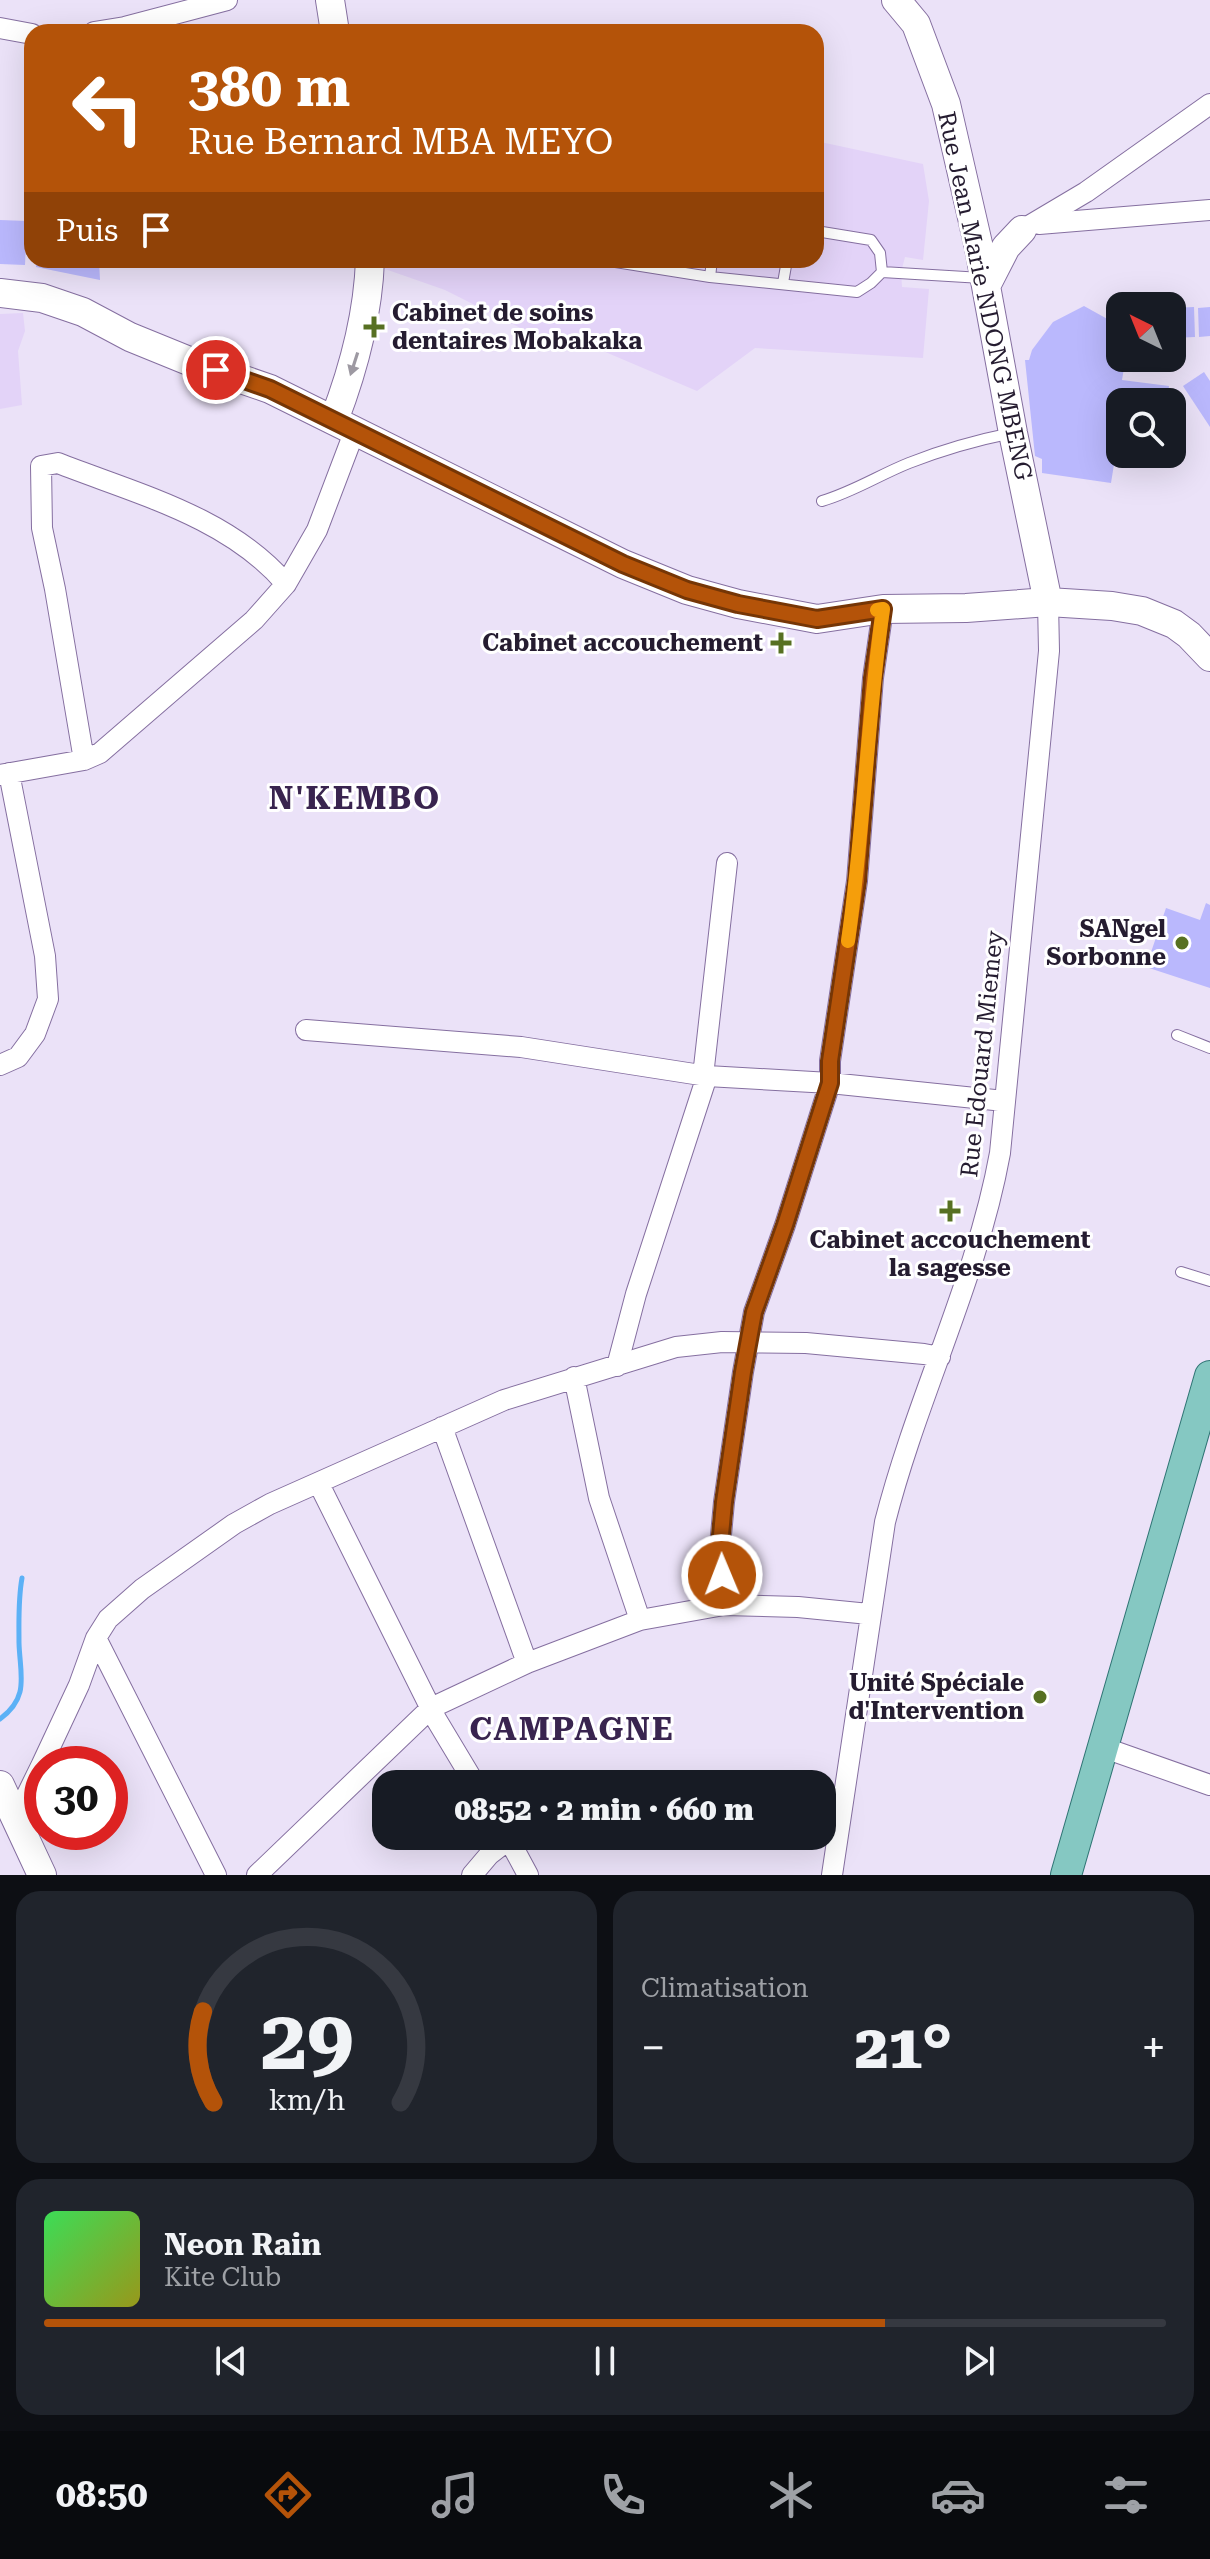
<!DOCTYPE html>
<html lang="fr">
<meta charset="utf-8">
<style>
body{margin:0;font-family:"Roboto Serif",serif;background:#20242c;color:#f1f3f6;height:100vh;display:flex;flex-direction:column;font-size:30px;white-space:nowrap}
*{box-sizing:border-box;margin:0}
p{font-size:26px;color:#9ea1a6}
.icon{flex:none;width:44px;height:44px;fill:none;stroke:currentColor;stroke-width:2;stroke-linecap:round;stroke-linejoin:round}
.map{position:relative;height:1875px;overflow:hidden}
.side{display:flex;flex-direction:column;gap:16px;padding:16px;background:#0d0f14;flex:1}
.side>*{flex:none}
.hud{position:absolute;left:24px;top:24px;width:800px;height:244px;border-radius:24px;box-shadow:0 8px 32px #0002;background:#b45309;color:#fff;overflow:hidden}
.needle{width:52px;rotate:317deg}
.tools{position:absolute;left:1106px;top:292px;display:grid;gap:16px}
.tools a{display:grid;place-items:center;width:80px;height:80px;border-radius:16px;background:#171b24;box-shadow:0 8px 32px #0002;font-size:40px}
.speed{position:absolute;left:24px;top:1746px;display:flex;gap:16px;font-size:40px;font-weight:700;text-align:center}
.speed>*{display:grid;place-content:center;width:104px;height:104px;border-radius:50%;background:#171b24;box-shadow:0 8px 32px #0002;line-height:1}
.speed .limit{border:12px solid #d22;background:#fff;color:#111}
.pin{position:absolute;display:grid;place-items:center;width:68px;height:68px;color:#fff;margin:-34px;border:4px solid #fff;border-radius:50%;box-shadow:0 2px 8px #0007}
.me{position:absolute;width:88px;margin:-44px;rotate:359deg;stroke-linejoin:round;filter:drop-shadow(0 0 6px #0008)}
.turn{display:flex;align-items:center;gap:28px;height:168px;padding:0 32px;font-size:36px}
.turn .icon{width:104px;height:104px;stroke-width:2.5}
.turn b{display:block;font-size:56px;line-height:68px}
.then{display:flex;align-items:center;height:76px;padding:0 32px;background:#0003;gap:16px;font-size:30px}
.big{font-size:60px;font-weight:800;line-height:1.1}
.side .card{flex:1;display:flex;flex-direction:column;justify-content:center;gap:12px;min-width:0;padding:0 28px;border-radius:24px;background:#20242c}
.side .dial{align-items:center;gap:0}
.dial svg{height:208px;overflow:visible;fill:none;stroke:#363941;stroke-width:7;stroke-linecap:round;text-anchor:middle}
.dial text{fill:#f1f3f6;stroke:none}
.song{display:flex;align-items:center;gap:24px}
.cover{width:96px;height:96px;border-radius:12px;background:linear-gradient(135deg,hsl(130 70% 55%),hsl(60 70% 35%))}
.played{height:8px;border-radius:4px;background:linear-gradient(90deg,#b45309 75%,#363941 75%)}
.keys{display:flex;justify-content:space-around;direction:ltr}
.heat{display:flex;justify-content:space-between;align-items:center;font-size:44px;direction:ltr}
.side .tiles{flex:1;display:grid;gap:16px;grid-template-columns:1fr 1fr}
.card:last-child{grid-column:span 2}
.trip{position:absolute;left:372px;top:1770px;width:464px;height:80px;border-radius:24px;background:#171b24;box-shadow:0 8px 32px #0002;font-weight:800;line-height:80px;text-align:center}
.tabs{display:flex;height:128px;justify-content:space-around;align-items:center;background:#090b0e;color:#9ea1a6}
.tabs .icon{width:56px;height:56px}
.tabs .on{color:#b45309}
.tabs b{font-size:36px;color:#f1f3f6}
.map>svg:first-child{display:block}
.built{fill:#e3d3f8}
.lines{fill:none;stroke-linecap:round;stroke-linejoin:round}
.stream{stroke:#5cb1f6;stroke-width:5}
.building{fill:#bab8fd}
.lane-casing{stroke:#856fa0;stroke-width:12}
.street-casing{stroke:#856fa0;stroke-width:22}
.secondary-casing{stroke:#856fa0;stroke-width:30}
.primary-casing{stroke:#2f7474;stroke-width:32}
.lane{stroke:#fff;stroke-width:10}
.street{stroke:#fff;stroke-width:20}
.secondary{stroke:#fff;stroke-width:28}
.primary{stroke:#85c8c2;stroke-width:30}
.oneway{fill:#9d99a2}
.route-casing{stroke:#753606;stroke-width:20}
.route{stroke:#b45309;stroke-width:14}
.slow{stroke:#f59e0b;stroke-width:14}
.poi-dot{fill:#577022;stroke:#fff;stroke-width:3}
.labels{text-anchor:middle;stroke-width:6;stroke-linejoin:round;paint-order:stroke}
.street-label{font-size:24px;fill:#251c30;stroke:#fff}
.poi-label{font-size:24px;font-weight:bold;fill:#251c30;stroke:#fff;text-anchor:end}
.district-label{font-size:32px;font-weight:bold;letter-spacing:2px;fill:#39244f;stroke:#fff}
</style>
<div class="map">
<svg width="1210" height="1875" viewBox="0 0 1210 1875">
<rect width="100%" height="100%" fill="#ebe2f8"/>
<path class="built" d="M816,141L923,164L929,201L923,260L905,257L901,272L902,287L929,289L923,358L755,348L697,391L603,351L536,336L445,290L385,269V260H816Z
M23,313L25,331L18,351L22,405L0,409V314Z"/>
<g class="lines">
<path class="stream" d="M0,1719C30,1697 20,1675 19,1643C19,1621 18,1600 22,1578"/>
</g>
<path class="building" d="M0,220L27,221L25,265L0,264Z
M36,260H99L100,280L36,267Z
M1084,306L1120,326V358H1140L1141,371L1124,368L1122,380L1169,386L1167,402H1120V452H1116L1111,483L1042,473V459L1035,456L1025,360H1029L1032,350L1053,322Z
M1194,307L1195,337L1172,338V308Z
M1210,307V336L1199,337L1198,308Z
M1204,372L1210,381V427L1183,386Z
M1206,903L1210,905V988L1146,967L1166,908L1200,920Z"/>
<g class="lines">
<defs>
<path id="lane" d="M603,260L710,277L857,292L871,283L882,272L880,253L871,240L816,231
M882,272L982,278
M710,277L712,260
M783,283L787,260
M822,501C853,492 879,475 909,463C942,450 977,440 1012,433
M1177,1035L1210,1048
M1181,1272L1210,1281"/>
<path id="street" d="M0,28L32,34
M94,32L125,27L227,0
M1039,224L1210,210
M1022,230L1086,192L1210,104
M84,760L55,589L42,528L41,466L58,463C137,494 229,517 286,584
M0,775L84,760L100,753L254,620L286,584L317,530L355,430
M306,1030L521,1047L707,1076L830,1083L1004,1101
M0,1065L18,1057L35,1034L48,999L45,956L9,773
M703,1076L727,863
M617,1366L636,1294L707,1076
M574,1377L599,1498L640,1620
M442,1427L527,1663
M319,1484L436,1719L475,1784
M724,1605L720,1546L724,1502L743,1372L754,1312L785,1225L830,1083V1061L857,881L873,678L883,609
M96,1638L216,1875
M1102,1747L1210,1785
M42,1764L79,1685L96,1638L108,1619L142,1589L234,1524L270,1504L504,1400L676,1347L722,1342L806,1343L924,1354L940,1357
M16,1817L42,1764
M507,1836L528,1875
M257,1875L431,1708L527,1663L640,1620L724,1605L798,1607L869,1614
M472,1875L489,1855L513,1836
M832,1875L885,1522C917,1396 977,1280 1000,1153L1049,651L1048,602"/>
<path id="secondary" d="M330,0L335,32
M896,0L916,24L946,104L979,248L1013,433L1048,602
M986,286L1006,247L1022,230
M0,293L42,298L83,312L130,337L189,361L270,389L623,564L687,590L738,604L817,619L883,609L966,608L1048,602L1112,606L1142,611L1174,624L1189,635L1210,657
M334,420C354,368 368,316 370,260
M0,1785L42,1875"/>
<path id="primary" d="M1066,1875L1210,1376"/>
</defs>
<use href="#lane" class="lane-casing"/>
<use href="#street" class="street-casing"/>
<use href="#secondary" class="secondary-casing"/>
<use href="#primary" class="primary-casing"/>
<use href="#lane" class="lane"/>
<use href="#street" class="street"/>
<use href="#secondary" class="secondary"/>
<use href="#primary" class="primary"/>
</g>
<defs><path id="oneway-solid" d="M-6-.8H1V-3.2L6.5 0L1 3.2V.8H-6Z" transform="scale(2)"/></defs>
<use class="oneway" href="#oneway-solid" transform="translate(354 364) rotate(108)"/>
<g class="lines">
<defs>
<path id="route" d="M216,370L270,389L623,564L687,590L738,604L817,619L883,609L873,678L857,881L830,1061V1083L785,1225L754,1312L743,1372L724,1502L720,1546L722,1575"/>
</defs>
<use href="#route" class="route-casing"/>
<use href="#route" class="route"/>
<path class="slow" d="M848,941C864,831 867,719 883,609L877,610"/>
</g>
<g class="poi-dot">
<path d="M370 315h8v8h8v8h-8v8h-8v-8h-8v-8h8z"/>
<path d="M777 631h8v8h8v8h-8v8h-8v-8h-8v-8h8z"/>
<circle cx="1182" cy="943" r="8"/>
<path d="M946 1199h8v8h8v8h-8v8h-8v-8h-8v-8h8z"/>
<circle cx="1040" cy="1697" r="8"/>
</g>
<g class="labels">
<g class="street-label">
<text transform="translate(985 296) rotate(78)" y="8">Rue Jean Marie NDONG MBENG</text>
<text transform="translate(982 1054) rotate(-84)" y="8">Rue Edouard Miemey</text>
</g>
<g class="poi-label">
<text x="392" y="321" text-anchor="start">Cabinet de soins<tspan x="392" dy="28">dentaires Mobakaka</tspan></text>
<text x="763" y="651">Cabinet accouchement</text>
<text x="1166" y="937">SANgel<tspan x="1166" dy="28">Sorbonne</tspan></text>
<text x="950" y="1248" text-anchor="middle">Cabinet accouchement<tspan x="950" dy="28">la sagesse</tspan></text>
<text x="1024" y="1691">Unité Spéciale<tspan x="1024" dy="28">d'Intervention</tspan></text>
</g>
<g class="district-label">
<text x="355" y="809">N'KEMBO</text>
<text x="572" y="1740">CAMPAGNE</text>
</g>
</g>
</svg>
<div class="tools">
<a><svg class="needle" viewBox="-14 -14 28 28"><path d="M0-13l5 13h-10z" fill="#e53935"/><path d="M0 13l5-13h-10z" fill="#9ea1a6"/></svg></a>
<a><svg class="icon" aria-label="search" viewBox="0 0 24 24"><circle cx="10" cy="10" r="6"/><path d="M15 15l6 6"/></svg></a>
</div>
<div class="speed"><div class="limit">30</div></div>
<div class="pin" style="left:216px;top:370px;background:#d93025"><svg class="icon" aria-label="arrive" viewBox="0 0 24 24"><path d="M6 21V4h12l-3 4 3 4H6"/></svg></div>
<svg class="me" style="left:722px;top:1575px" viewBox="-20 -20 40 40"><circle r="17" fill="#b45309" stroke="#fff" stroke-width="3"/><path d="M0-11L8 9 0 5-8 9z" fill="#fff"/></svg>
<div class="trip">08:52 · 2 min · 660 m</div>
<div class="hud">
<div class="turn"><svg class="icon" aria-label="left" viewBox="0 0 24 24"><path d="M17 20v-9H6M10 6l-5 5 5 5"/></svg><div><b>380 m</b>Rue Bernard MBA MEYO</div></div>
<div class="then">Puis<svg class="icon" aria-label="arrive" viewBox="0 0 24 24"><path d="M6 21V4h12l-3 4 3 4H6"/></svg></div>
</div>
</div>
<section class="side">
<div class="tiles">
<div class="card dial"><svg viewBox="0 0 100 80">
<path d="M14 69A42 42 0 1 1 86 69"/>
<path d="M14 69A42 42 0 0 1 10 34" stroke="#b45309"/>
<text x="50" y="56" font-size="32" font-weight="700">29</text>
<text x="50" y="72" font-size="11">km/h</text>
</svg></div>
<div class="card"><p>Climatisation</p>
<div class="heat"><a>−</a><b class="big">21°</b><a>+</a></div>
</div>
<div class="card">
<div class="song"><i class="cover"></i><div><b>Neon Rain</b><p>Kite Club</p></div></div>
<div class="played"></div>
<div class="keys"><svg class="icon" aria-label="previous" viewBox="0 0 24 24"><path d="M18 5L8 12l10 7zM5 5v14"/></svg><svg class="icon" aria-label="pause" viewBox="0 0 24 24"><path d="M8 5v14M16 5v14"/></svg><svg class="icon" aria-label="next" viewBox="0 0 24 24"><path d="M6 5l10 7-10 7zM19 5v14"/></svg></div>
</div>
</div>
</section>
<nav class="tabs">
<b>08:50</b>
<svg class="icon on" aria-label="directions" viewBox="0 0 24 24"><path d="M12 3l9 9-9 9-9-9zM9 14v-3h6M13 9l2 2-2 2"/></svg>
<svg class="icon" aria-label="music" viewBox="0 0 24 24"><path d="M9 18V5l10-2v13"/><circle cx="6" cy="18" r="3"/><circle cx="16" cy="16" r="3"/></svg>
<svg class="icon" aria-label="phone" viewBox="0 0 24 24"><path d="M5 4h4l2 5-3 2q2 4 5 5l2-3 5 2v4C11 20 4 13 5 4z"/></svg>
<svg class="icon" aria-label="climate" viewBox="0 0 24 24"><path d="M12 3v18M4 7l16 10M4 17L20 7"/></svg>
<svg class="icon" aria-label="car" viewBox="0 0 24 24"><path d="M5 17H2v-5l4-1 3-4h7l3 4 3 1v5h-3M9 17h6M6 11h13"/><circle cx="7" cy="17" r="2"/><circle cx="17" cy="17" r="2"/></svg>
<svg class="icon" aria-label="filters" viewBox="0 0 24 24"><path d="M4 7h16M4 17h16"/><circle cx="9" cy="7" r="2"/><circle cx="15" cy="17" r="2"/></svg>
</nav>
